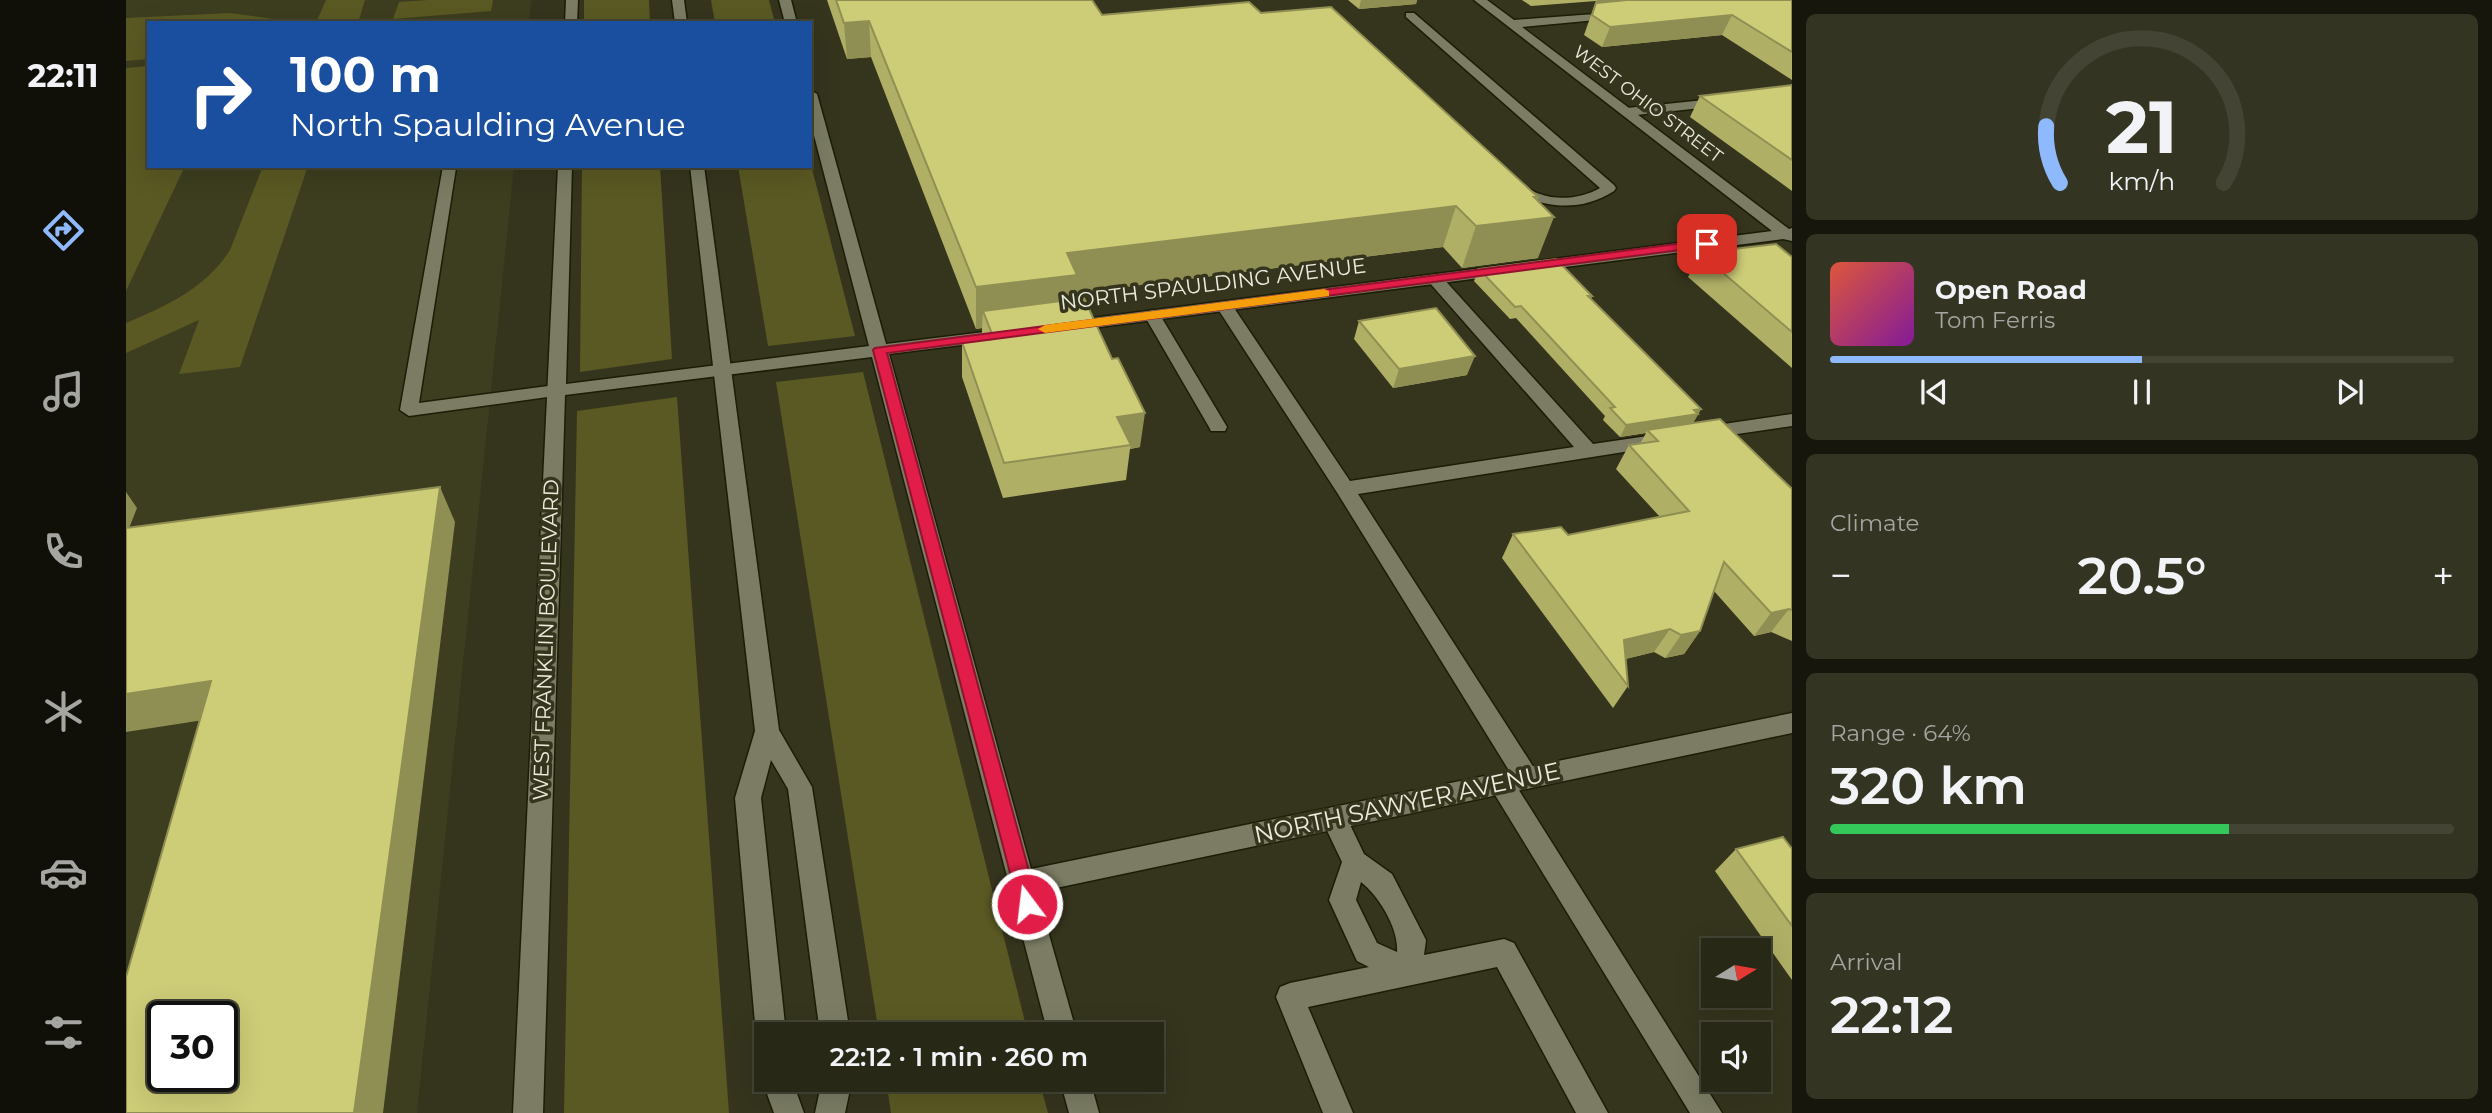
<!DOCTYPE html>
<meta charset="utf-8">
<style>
body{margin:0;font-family:Montserrat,sans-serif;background:#343423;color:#f1f3f6;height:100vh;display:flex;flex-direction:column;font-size:26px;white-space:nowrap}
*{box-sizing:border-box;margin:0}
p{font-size:23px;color:#a5a6a1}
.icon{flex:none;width:38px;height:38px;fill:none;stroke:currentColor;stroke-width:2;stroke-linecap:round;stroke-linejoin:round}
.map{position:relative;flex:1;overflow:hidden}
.sheet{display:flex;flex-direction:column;gap:14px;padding:14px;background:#16160c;width:700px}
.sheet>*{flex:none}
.hud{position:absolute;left:21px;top:21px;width:665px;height:147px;border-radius:0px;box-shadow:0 7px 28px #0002,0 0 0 2px #444435;background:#1a4fa0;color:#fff;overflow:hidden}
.needle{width:46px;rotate:79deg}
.fabs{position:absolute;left:1575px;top:938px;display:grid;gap:14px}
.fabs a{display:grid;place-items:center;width:70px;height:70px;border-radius:0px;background:#282816;box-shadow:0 7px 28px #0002,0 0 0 2px #444435;font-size:35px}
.speed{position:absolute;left:21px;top:1001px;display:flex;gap:14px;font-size:35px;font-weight:700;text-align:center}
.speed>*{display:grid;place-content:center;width:91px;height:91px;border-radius:50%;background:#282816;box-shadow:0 7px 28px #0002,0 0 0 2px #444435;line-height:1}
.speed .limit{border:4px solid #111;border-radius:10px;background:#fff;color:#111}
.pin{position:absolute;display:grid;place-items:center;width:60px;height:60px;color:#fff;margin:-30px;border-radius:14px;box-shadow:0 4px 10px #0006}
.me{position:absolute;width:77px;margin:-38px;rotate:345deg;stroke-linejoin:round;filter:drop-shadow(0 0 5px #0008)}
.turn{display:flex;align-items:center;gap:24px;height:147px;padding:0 28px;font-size:32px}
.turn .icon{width:91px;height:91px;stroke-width:2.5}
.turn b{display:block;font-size:49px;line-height:60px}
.big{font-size:52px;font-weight:600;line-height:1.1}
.sheet .card{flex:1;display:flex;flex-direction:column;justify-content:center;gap:10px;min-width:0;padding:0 24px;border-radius:10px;background:#343423}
.sheet .dial{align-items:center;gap:0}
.dial svg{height:182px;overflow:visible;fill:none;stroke:#444435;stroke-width:7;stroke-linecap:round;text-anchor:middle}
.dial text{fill:#f1f3f6;stroke:none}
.song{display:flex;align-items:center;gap:21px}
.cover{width:84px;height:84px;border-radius:10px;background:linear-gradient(135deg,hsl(10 70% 55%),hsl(290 70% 35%))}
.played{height:7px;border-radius:4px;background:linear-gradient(90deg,#8eb9fc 50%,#444435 50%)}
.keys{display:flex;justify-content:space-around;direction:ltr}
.heat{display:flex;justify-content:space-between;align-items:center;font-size:38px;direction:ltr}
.charge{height:10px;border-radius:5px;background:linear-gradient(90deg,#34c759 64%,#444435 0)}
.trip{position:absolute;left:628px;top:1022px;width:410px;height:70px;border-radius:0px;background:#282816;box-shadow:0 7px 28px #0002,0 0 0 2px #444435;font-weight:600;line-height:70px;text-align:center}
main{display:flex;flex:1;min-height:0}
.menu{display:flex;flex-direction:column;width:126px;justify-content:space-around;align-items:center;background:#101009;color:#a5a6a1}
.menu .icon{width:49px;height:49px}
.menu .current{color:#8eb9fc}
.menu b{font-size:32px;color:#f1f3f6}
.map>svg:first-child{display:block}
.built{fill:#3d3d1f;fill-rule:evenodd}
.green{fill:#5a5923}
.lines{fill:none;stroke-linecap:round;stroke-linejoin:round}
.lane-casing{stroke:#1d1c07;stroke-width:3}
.street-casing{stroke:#1d1c07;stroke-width:3}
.secondary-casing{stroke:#1d1c07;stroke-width:3}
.lane{fill:#7b7c63;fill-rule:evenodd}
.street{fill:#7b7c63;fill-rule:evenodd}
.secondary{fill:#7b7c63;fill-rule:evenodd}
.wall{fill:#b0af66}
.shaded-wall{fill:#908f53}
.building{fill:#cdcc77;stroke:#908f53;stroke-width:2;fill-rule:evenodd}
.route{fill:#e11d48;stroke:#92132f;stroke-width:2}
.slow{fill:#f59e0b}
.labels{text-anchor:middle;stroke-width:7;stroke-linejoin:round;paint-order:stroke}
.far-street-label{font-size:18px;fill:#ebecde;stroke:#35351e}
.street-label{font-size:21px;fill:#ebecde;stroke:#35351e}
.near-street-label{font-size:24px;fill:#ebecde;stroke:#35351e}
</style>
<main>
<nav class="menu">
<b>22:11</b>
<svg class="icon current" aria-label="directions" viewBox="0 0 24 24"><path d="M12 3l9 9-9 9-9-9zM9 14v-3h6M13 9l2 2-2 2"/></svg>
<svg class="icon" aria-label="music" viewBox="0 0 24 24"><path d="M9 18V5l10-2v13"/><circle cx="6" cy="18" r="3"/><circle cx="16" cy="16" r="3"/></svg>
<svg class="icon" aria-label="phone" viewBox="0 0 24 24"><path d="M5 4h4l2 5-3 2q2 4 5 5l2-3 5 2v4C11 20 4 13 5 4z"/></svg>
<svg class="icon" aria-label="climate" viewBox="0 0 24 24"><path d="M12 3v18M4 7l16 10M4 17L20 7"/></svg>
<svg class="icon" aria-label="car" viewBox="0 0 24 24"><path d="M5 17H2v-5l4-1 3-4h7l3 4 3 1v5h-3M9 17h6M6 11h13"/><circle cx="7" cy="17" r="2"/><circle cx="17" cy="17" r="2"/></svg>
<svg class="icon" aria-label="filters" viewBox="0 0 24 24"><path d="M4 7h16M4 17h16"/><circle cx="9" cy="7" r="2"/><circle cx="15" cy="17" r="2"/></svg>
</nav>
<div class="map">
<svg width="1666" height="1113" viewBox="0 0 1666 1113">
<rect width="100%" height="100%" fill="#35351e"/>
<path class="built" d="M0,0H405L403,23H23V166H388L291,1113H0ZM37,1017H96V1076H37Z"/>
<path class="green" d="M200,0H239L232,23H190Z
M302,0H367L365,11L267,19L273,2Z
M458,0H523L524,23H458Z
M585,0H643L649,23H589Z
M104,13L176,23H23V59L0,61V18Z
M23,66V166H59L0,291V68Z
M684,161L729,336L642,346L612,166H684Z
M137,166H182L114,367L53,374L73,320L0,353V323C39,307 81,287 104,250Z
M456,166H534L546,359L454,372Z
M737,372L902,1034H753L650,382Z
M551,397L603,1113H438L451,411Z
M760,1080H913L922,1113H765Z"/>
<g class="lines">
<defs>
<path id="lane" d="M1280,13H1288L1488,185L1490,188L1488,191C1454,213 1417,208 1383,190L1381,187L1383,184C1395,181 1403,191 1414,194C1433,201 1457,198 1474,188L1280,17Z
M1598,98L1605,102L1603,105L1501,116L1494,112L1501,108Z
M317,166L330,168L293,403L430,385L439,391L436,395L283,416L274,410Z
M1309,274L1315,276L1467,444L1542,433L1549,435L1551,439L1549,443L1542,445L1232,494L1410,771L1413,778L1410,785L1401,789L1392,785L1212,494L1090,306L1092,302H1104L1224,481L1448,447L1303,282L1301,279Z
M1026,310L1034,315L1101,427L1099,431H1085L1083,427L1018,315Z
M1666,414V426L1577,439L1570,437L1568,433L1570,429L1577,427Z
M1375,772L1384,776L1596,1113H1564L1366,790L1363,783L1366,776Z
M1208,807L1217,810L1238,854L1266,874L1300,940L1298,955L1378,939L1388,943L1482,1113H1450L1371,967L1182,1007L1227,1113H1197L1150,997L1154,987L1164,983L1243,967L1231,961L1203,900L1216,862L1195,818L1199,810ZM1235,882C1253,896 1273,929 1271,952L1251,943L1230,900Z"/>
<path id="street" d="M440,0H452L451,23H439Z
M653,0H665L671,23H659Z
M1348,0H1361L1388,20L1496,12V16L1492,18L1396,27L1663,229L1666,228V241L1657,239L943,331L937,330L934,326L943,321L1646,231Z
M684,90L691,94L760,344L883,329L892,334L883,339L763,354L905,869L1666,713V733L911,892L951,1034H922L746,357L439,395L417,1113H387L432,166H446L440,384L743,346L684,120Z
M934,1080H964L973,1113H943Z"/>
<path id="secondary" d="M546,0H558L561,23H549Z
M564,166H578L653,730L686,787L724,1034H694L662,789L645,760L635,798L660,1034H640V1047L635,1044L630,1034L609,798L629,731Z
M640,1069V1080H666L678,1113H648L636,1080Z
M696,1080H726L719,1113H689Z"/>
</defs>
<use href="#lane" class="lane-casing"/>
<use href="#street" class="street-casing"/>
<use href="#secondary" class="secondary-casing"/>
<use href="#lane" class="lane"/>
<use href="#street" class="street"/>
<use href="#secondary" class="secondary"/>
</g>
<path class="wall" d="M701,0H966L976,15L1135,13L1412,197L1411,200L1412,258L1336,268L1317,247L950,293L949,299L1014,447L1004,449L1000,480L877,498L836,377V342L856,340V328L850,329L745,57L721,59Z
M1222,0H1291L1290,4L1233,9Z
M1396,0H1666V80L1596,35L1476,47L1458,35L1470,1L1405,6Z
M1666,85V191L1564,117L1574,96Z
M1574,253L1666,257V368L1562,277Z
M1353,269L1466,296L1465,299L1575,409L1567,423L1666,489V641L1645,632L1628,636L1588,591L1574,631L1558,654L1539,658L1528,652L1499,659L1502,686L1487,708L1376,558L1387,534L1442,535L1534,517L1490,469L1503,445L1514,444L1520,433L1494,437L1477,420L1479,416L1390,318L1384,319L1348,281Z
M1233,321L1341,375L1267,388L1228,339Z
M1610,849H1666V980L1589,871Z"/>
<path class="shaded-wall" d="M1235,0H1291L1290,4L1233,9Z
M1471,0H1573L1467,10Z
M1606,15L1596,35L1476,47L1484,27Z
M743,21L745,57L721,59L718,23Z
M1408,197H1412L1403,220L1428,217L1412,258L1336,268L1350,226Z
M1330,206L1317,247L950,293L948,317L857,311L856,328L850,329V287L941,253Z
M1349,356L1341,375L1267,388L1273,369Z
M1575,409L1565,427L1521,430L1519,433L1494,437L1500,425Z
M1019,413L1014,447L1004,449L1005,445L991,417Z
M314,487L329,522L257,1113H228Z
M0,492L11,508L0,536Z
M1663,609L1645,632L1628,636L1645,613Z
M1544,629L1528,652L1484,663L1498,640Z
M1574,631L1558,654L1539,658L1555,635Z
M85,681L110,715L0,732V694Z"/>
<path class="building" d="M710,0H966L976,15L1123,2L1135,13L1205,7L1412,197H1408L1428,217L1350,226L1330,206L941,253L951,275L850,287L743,21L718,23Z
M1501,0H1666V52L1606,15L1484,27L1466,15L1470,3Z
M1666,85V160L1574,96Z
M1650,244L1666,257V332L1574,253Z
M1430,259L1466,296H1462L1575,409L1568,410L1572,414L1500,425L1484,408L1489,407L1395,306L1389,307L1353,269Z
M958,298L986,359L992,358L1019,413L991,417L1005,445L878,463L836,342L868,339L857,311Z
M1310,308L1349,356L1273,369L1233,321Z
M1594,419L1666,489V610L1663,609L1645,613L1598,562L1574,631L1555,635L1544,629L1498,640L1502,686L1387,534L1435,527L1442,535L1563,511L1503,445L1532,441L1521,430Z
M314,487L228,1113H0V977L85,681L0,694V528ZM37,1017H96V1076H37Z
M1657,837L1666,849V926L1610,849Z"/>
<path class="route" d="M1581,240L1587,244L1585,246L761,353L912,904L909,911L901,914L894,911L747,350L749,348Z"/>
<path class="slow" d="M1198,289L1203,291V296L919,333L912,329L919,325Z"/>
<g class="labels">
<g class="far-street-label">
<text transform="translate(1522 104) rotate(37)" y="6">WEST OHIO STREET</text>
</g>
<g class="street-label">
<text transform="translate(1087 284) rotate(-7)" y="7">NORTH SPAULDING AVENUE</text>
<text transform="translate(420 640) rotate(-88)" y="7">WEST FRANKLIN BOULEVARD</text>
</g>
<g class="near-street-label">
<text transform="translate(1281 803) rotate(-12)" y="8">NORTH SAWYER AVENUE</text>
</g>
</g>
</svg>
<div class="fabs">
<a><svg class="needle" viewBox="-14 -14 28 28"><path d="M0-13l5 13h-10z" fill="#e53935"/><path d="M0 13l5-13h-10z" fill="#a5a6a1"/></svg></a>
<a><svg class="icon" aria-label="sound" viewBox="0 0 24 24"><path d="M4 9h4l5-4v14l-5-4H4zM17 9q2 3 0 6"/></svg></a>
</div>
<div class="speed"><div class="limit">30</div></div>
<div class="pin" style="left:1581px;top:244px;background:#d93025"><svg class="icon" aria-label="arrive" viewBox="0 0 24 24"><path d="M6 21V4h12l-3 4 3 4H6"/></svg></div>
<svg class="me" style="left:901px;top:904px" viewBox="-20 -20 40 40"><circle r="17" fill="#e11d48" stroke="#fff" stroke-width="3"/><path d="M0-11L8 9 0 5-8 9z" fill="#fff"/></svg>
<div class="trip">22:12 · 1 min · 260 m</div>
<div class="hud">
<div class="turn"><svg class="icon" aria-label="right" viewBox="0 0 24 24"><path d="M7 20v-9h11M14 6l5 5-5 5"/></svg><div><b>100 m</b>North Spaulding Avenue</div></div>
</div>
</div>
<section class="sheet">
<div class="card dial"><svg viewBox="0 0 100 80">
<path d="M14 69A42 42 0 1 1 86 69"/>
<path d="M14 69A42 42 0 0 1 8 44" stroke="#8eb9fc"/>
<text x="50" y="56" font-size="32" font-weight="700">21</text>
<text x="50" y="72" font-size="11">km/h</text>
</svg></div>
<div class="card">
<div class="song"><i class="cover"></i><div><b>Open Road</b><p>Tom Ferris</p></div></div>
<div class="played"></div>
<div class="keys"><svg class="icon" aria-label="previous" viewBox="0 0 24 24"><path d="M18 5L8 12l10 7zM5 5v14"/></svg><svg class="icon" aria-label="pause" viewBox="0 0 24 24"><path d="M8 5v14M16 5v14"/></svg><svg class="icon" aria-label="next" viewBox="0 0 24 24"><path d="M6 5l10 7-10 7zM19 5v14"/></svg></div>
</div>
<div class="card"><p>Climate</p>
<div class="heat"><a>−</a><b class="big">20.5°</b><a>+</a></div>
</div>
<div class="card"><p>Range · 64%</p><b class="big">320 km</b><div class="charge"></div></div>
<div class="card"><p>Arrival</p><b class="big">22:12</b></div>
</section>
</main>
